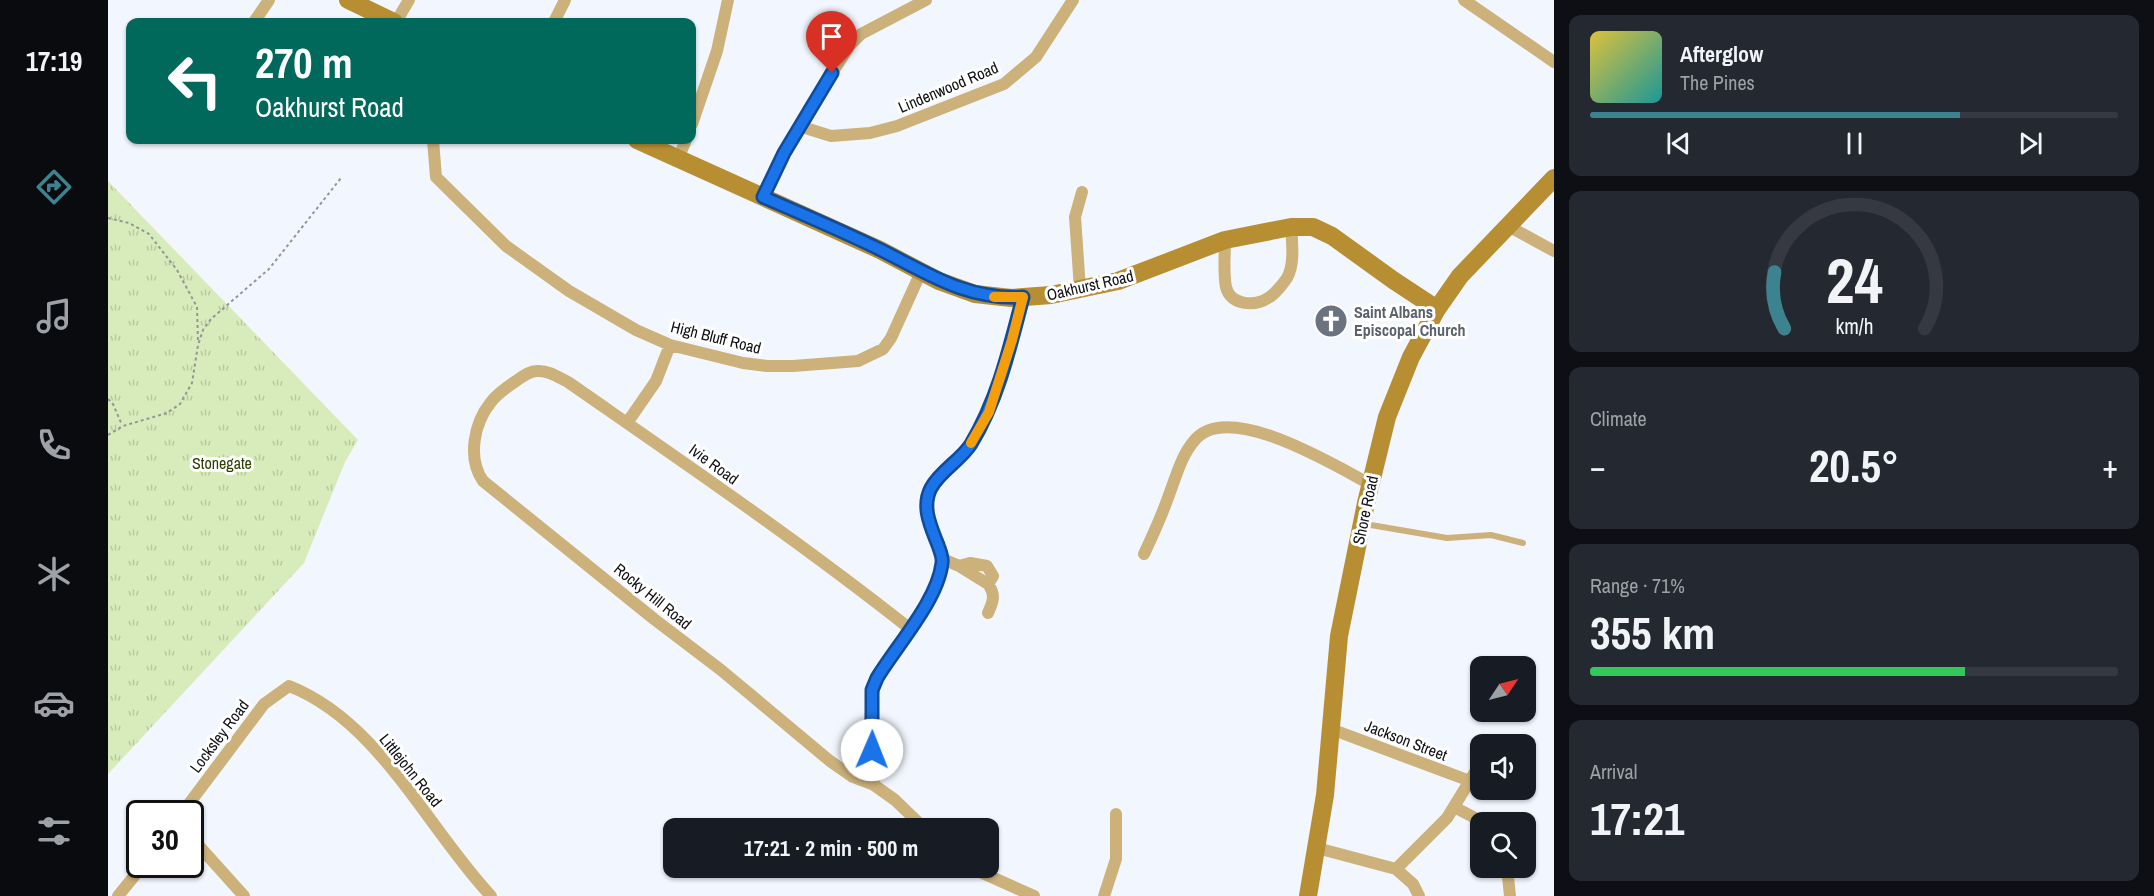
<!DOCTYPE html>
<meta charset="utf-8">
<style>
body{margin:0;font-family:"Archivo Narrow",sans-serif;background:#242831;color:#f1f3f6;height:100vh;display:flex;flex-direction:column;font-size:22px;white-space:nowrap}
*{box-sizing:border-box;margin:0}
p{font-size:20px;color:#9ea1a6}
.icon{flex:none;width:33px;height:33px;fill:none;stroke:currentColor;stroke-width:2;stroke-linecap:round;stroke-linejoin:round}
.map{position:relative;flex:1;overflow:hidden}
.details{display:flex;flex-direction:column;gap:15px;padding:15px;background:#0d0f14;width:600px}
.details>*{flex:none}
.banner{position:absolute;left:18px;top:18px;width:570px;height:126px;border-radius:12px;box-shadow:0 2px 4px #0004;background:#00695c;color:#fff;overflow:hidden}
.needle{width:39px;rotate:55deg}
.fabs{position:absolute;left:1362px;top:656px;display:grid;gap:12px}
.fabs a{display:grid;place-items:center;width:66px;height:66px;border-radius:12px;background:#171b24;box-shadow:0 2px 4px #0004;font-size:30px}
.speed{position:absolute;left:18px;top:800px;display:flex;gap:12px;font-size:30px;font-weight:700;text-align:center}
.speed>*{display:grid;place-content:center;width:78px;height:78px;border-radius:50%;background:#171b24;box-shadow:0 2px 4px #0004;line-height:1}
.speed .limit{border:3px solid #111;border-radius:9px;background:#fff;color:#111}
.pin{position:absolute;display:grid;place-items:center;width:51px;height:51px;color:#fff;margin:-62px -26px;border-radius:50% 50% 50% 0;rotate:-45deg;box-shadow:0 0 6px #0007}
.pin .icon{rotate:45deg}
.me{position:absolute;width:66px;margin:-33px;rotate:1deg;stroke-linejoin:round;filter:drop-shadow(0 0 4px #0008)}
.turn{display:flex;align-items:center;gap:21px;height:126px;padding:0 30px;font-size:27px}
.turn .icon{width:78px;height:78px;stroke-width:2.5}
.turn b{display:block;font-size:42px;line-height:51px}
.big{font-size:45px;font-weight:800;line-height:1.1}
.details .tile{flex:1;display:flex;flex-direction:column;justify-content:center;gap:9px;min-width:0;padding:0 21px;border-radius:12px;background:#242831}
.details .dial{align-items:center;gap:0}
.dial svg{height:156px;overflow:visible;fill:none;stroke:#363941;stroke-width:7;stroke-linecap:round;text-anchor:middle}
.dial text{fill:#f1f3f6;stroke:none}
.song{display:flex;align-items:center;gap:18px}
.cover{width:72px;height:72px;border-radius:9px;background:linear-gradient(135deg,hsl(50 70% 55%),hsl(180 70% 35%))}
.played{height:6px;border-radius:3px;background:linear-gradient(90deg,#3d828f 70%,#363941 70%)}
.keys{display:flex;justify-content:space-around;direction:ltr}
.heat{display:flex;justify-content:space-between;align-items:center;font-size:33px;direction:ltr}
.charge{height:9px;border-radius:4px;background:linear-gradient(90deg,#34c759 71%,#363941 0)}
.trip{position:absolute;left:555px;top:818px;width:336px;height:60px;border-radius:12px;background:#171b24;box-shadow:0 2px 4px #0004;font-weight:800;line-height:60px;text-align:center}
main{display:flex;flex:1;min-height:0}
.dock{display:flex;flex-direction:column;width:108px;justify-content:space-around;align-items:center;background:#090b0e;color:#9ea1a6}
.dock .icon{width:42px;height:42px}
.dock .selected{color:#3d828f}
.dock b{font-size:27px;color:#f1f3f6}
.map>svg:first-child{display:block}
.grass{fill:url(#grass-tufts)}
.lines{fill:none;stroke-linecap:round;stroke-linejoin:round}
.path{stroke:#92959b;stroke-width:2;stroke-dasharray:3 3;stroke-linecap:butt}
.lane{stroke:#ccb17b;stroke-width:6}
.street{stroke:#ccb17b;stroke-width:12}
.secondary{stroke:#b78e32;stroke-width:18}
.route-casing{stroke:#114b97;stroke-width:15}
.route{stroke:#1a73e8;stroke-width:10}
.slow{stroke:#f59e0b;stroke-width:10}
.labels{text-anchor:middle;stroke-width:6;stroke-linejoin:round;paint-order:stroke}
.street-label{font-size:16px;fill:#0f1014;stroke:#fff}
.worship-label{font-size:16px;font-weight:bold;fill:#5b616d;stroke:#fff;text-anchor:start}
.park-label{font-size:16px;fill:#2d4001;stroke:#fff}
</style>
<main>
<nav class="dock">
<b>17:19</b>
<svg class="icon selected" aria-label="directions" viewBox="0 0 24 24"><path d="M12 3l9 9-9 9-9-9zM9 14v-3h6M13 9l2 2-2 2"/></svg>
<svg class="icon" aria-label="music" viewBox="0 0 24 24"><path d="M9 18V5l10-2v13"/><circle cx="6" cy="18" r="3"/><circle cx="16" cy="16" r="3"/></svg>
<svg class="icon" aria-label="phone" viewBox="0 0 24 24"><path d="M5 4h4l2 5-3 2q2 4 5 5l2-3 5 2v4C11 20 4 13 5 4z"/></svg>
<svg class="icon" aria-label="climate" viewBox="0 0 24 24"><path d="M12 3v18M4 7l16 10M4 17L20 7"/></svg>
<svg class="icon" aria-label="car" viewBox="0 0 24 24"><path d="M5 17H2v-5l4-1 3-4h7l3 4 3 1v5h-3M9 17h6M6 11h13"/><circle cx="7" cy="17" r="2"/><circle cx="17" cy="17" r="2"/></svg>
<svg class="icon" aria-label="filters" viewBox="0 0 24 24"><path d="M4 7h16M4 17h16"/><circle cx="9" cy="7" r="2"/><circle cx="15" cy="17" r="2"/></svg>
</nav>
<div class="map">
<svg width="1446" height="896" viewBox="0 0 1446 896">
<defs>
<pattern id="grass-tufts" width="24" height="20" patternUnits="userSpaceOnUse" patternTransform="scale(1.5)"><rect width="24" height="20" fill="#d8ecbb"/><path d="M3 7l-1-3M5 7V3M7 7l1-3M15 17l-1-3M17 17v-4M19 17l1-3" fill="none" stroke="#b8c9a0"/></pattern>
</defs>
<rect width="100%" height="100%" fill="#f2f6fe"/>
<path class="grass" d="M0,181L250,440L237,462L196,563L0,774Z"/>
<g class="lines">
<path class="path" d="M0,218L21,223L41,234L69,270L89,307L90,342
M0,399L5,404L14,425
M0,435L15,426L59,413L72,404L84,383L90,345L95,330L103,319L161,269L233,178"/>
<path class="lane" d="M1257,524L1339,538L1383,535L1415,543"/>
<path class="street" d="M1356,0L1446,62
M146,22L161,0
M288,22L301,0
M446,22L457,0
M584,124L609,51L620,0
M691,126L723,136L762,133L789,126L896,84L928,57L965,0
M325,140L328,177L398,246L461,291L528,330L562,345L635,363L659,366H685L750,361L775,349L783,338L813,272
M570,159L578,140
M655,197L676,153L704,104L742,45L753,34L818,0
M1400,226L1446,251
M1117,240C1117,255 1115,272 1118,287C1122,305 1146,307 1160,298C1166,295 1175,284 1179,278C1187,264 1184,242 1183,227
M972,289L967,217L974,192
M519,423L548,381L562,345
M1036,554C1045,535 1054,515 1061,495C1068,477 1073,456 1086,441C1119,399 1226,465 1262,484
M835,559L851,566L862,563L879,566L885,576L880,584L851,566
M880,613C885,602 888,595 880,584
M1223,729L1362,781
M766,785L745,777L722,761L613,670L546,619L375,481C359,458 366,423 383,402C390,393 399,387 408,381C414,377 421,371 429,371C440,370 450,377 460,382C575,462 691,541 801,628
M1346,807L1375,822
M74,813L156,704L181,686C271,721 319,828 383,896
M816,828L787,800L766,785C764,753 758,708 769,678C789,645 830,600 834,563C835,557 832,551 830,545C823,527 813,507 823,488C832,471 853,460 863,444C890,399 902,347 915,297
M82,836L136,896
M1209,848L1288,869L1305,884L1311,896
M861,867L926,896
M1399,867L1402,896
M1288,869L1339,818L1372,764
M10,896L36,864
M996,896L1008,859V814"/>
<path class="secondary" d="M240,0L286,22
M529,140L772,250L831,281L867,294L903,298L943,295L1010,281L1117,240L1183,227H1205L1224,236L1285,280L1329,309
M1200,896L1217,795L1231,636L1258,503L1279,417L1303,357L1329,309L1352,276L1446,178"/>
</g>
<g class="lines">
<defs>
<path id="route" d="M724,73L676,153L655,197C694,214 734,231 773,250C821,274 858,300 915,297C902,347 890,399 863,444C853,460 832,471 823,488C813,507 823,527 830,545C832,551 835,557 834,563C830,600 789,645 769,678L764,690V750"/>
</defs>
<use href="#route" class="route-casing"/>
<use href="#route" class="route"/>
<path class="slow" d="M863,443L881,412L904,340L915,297H886"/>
</g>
<defs>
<symbol id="church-disc" viewBox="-11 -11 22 22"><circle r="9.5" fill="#6b7280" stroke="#fff"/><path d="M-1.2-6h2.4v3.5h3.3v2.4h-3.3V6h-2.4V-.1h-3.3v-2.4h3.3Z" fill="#fff"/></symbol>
</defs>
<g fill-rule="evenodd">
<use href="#church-disc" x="1204" y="302" width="38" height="38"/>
</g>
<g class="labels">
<g class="street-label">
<text transform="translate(840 87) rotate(-23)" y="6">Lindenwood Road</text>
<text transform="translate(982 285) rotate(-13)" y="6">Oakhurst Road</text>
<text transform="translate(608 337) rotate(14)" y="6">High Bluff Road</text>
<text transform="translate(606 464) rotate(36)" y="6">Ivie Road</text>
<text transform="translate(1257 510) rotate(-78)" y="6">Shore Road</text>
<text transform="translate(545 596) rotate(39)" y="6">Rocky Hill Road</text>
<text transform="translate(111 736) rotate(-53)" y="6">Locksley Road</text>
<text transform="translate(1298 740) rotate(21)" y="6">Jackson Street</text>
<text transform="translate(303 770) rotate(51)" y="6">Littlejohn Road</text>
</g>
<g class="worship-label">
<text x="1246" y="318">Saint Albans<tspan x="1246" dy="18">Episcopal Church</tspan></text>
</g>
<g class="park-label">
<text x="114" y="469">Stonegate</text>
</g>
</g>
</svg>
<div class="fabs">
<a><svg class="needle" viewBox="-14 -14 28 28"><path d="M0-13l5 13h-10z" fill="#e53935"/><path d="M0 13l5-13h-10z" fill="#9ea1a6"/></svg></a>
<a><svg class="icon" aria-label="sound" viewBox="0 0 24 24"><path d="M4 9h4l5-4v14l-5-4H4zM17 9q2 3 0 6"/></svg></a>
<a><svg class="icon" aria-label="search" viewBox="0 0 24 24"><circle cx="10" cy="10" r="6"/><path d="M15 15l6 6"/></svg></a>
</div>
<div class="speed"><div class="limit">30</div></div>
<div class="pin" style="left:724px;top:73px;background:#d93025"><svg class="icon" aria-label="arrive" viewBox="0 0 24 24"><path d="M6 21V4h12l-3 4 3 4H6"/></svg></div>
<svg class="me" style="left:764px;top:750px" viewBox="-20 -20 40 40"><circle r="19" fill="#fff"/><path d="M0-13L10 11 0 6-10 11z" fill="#1a73e8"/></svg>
<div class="trip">17:21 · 2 min · 500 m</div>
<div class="banner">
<div class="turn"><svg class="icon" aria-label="left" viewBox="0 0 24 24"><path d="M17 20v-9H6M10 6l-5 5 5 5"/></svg><div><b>270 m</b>Oakhurst Road</div></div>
</div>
</div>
<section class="details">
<div class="tile">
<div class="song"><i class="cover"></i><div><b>Afterglow</b><p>The Pines</p></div></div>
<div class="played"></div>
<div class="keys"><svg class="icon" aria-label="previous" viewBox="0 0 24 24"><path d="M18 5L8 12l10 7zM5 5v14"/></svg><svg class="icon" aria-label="pause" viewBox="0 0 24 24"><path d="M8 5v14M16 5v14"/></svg><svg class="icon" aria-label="next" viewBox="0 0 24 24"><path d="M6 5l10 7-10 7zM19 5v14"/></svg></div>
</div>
<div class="tile dial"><svg viewBox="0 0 100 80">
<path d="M14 69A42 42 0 1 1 86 69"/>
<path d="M14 69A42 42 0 0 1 9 40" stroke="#3d828f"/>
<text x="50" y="56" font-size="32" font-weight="700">24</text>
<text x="50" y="72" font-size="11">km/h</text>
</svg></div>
<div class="tile"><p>Climate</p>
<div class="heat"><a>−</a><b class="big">20.5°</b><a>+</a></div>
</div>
<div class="tile"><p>Range · 71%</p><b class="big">355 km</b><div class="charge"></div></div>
<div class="tile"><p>Arrival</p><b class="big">17:21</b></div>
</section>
</main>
